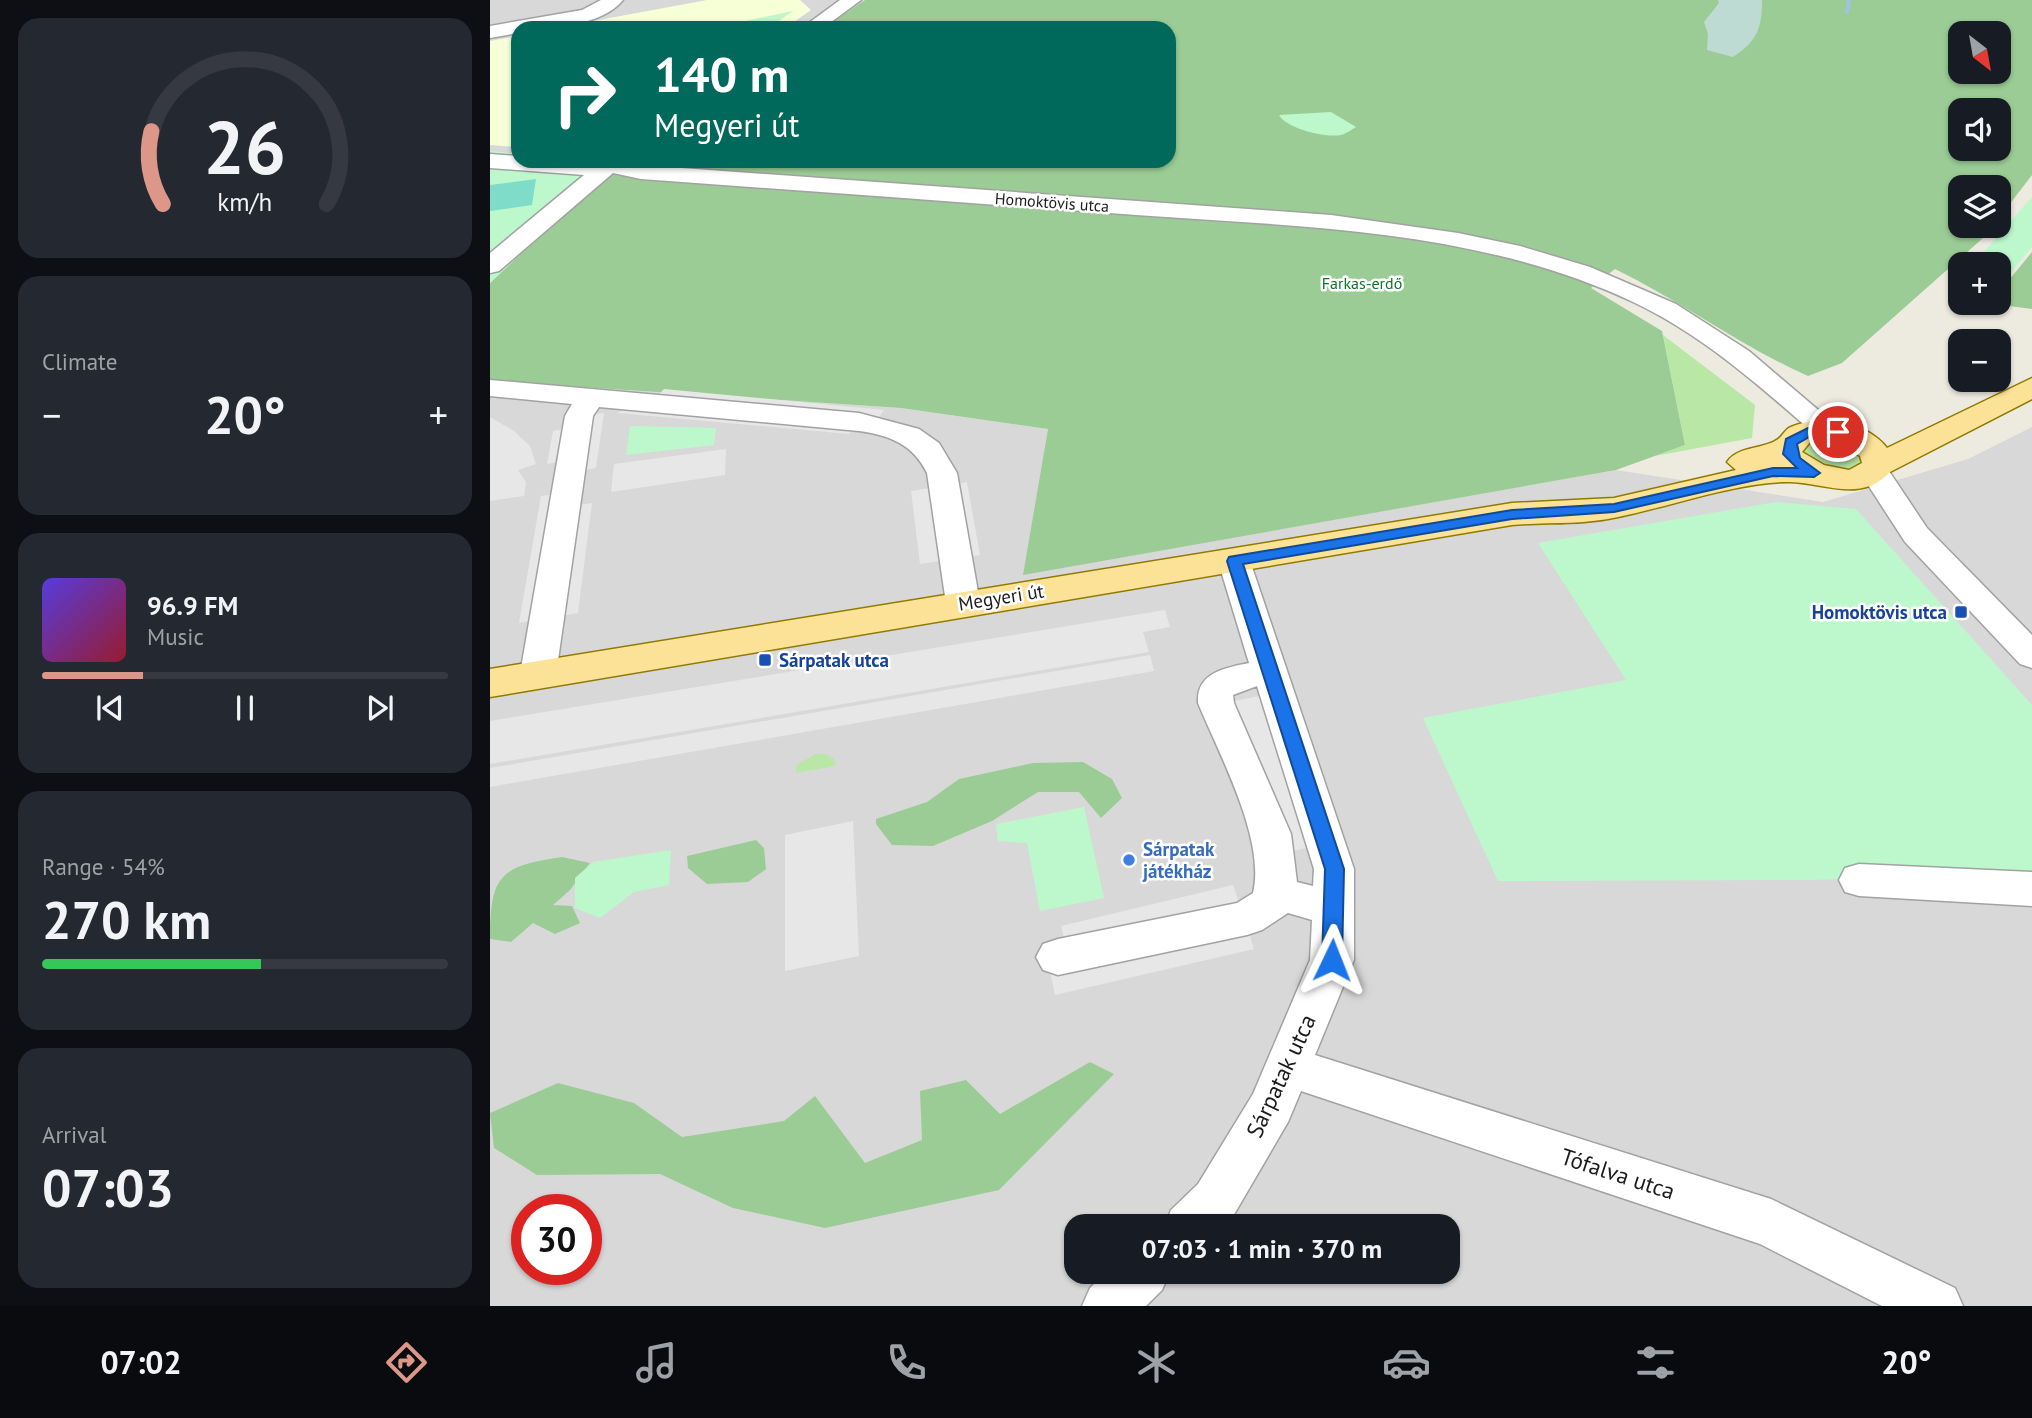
<!DOCTYPE html>
<meta charset="utf-8">
<style>
body{margin:0;font-family:"PT Sans",sans-serif;background:#242831;color:#f1f3f6;height:100vh;display:flex;flex-direction:column;font-size:26px;white-space:nowrap}
*{box-sizing:border-box;margin:0}
p{font-size:23px;color:#9ea1a6}
.icon{flex:none;width:38px;height:38px;fill:none;stroke:currentColor;stroke-width:2;stroke-linecap:round;stroke-linejoin:round}
.map{position:relative;flex:1;overflow:hidden}
.panel{display:flex;flex-direction:column;gap:18px;padding:18px;background:#0d0f14;width:490px}
.panel>*{flex:none}
.guide{position:absolute;left:21px;top:21px;width:665px;height:147px;border-radius:21px;box-shadow:0 2px 5px #0004;background:#00695c;color:#fff;overflow:hidden}
.needle{width:46px;rotate:149deg}
.buttons{position:absolute;left:1458px;top:21px;display:grid;gap:14px}
.buttons a{display:grid;place-items:center;width:63px;height:63px;border-radius:14px;background:#171b24;box-shadow:0 2px 5px #0004;font-size:35px}
.speed{position:absolute;left:21px;top:1194px;display:flex;gap:14px;font-size:35px;font-weight:700;text-align:center}
.speed>*{display:grid;place-content:center;width:91px;height:91px;border-radius:50%;background:#171b24;box-shadow:0 2px 5px #0004;line-height:1}
.speed .limit{border:10px solid #d22;background:#fff;color:#111}
.pin{position:absolute;display:grid;place-items:center;width:60px;height:60px;color:#fff;margin:-30px;border:4px solid #fff;border-radius:50%;box-shadow:0 2px 7px #0007}
.me{position:absolute;width:77px;margin:-38px;rotate:2deg;stroke-linejoin:round;filter:drop-shadow(0 0 5px #0008)}
.turn{display:flex;align-items:center;gap:24px;height:147px;padding:0 28px;font-size:32px}
.turn .icon{width:91px;height:91px;stroke-width:2.5}
.turn b{display:block;font-size:49px;line-height:60px}
.big{font-size:52px;font-weight:700;line-height:1.1}
.panel .widget{flex:1;display:flex;flex-direction:column;justify-content:center;gap:10px;min-width:0;padding:0 24px;border-radius:21px;background:#242831}
.panel .dial{align-items:center;gap:0}
.dial svg{height:182px;overflow:visible;fill:none;stroke:#363941;stroke-width:7;stroke-linecap:round;text-anchor:middle}
.dial text{fill:#f1f3f6;stroke:none}
.song{display:flex;align-items:center;gap:21px}
.cover{width:84px;height:84px;border-radius:10px;background:linear-gradient(135deg,hsl(250 70% 55%),hsl(350 70% 35%))}
.played{height:7px;border-radius:4px;background:linear-gradient(90deg,#dd9788 25%,#363941 25%)}
.keys{display:flex;justify-content:space-around;direction:ltr}
.heat{display:flex;justify-content:space-between;align-items:center;font-size:38px;direction:ltr}
.charge{height:10px;border-radius:5px;background:linear-gradient(90deg,#34c759 54%,#363941 0)}
.trip{position:absolute;left:574px;top:1214px;width:396px;height:70px;border-radius:21px;background:#171b24;box-shadow:0 2px 5px #0004;font-weight:700;line-height:70px;text-align:center}
.tab-bar{display:flex;height:112px;justify-content:space-around;align-items:center;background:#090b0e;color:#9ea1a6}
.tab-bar .icon{width:49px;height:49px}
.tab-bar .selected{color:#dd9788}
.tab-bar b{font-size:32px;color:#f1f3f6}
main{display:flex;flex:1;min-height:0}
.map>svg:first-child{display:block}
.residential{fill:#d9d8d8;fill-rule:evenodd}
.education{fill:#f7ffd7}
.grass{fill:#b9e7a5}
.forest{fill:#9bcc95;fill-rule:evenodd}
.wetland{fill:#bddbd2}
.park{fill:#bcf8cc}
.pitch{fill:#7edcc9}
.parking{fill:#e7e7e7}
.lines{fill:none;stroke-linecap:round;stroke-linejoin:round}
.stream{stroke:#a0c2da;stroke-width:4.5}
.minor-casing{stroke:#a2a2a2;stroke-width:3}
.major-casing{stroke:#907b01;stroke-width:3}
.minor{fill:#fff;fill-rule:evenodd}
.major{fill:#fbe297;fill-rule:evenodd}
.route{fill:#1a73e8;stroke:#114b97;stroke-width:2}
.transit-dot{fill:#1a4fb4;stroke:#fff;stroke-width:2.5}
.shop-dot{fill:#3f7fe0;stroke:#fff;stroke-width:2.5}
.labels{text-anchor:middle;stroke-width:5;stroke-linejoin:round;paint-order:stroke}
.far-street-label{font-size:16px;fill:#1b1b1b;stroke:#fff}
.far-park-label{font-size:16px;fill:#0c7628;stroke:#fff}
.street-label{font-size:19px;fill:#1b1b1b;stroke:#fff}
.transit-label{font-size:19px;font-weight:bold;fill:#164399;stroke:#fff;text-anchor:end}
.shop-label{font-size:19px;font-weight:bold;fill:#366cbe;stroke:#fff;text-anchor:start}
.near-street-label{font-size:23px;fill:#1b1b1b;stroke:#fff}
</style>
<main>
<section class="panel">
<div class="widget dial"><svg viewBox="0 0 100 80">
<path d="M14 69A42 42 0 1 1 86 69"/>
<path d="M14 69A42 42 0 0 1 9 37" stroke="#dd9788"/>
<text x="50" y="56" font-size="32" font-weight="700">26</text>
<text x="50" y="72" font-size="11">km/h</text>
</svg></div>
<div class="widget"><p>Climate</p>
<div class="heat"><a>−</a><b class="big">20°</b><a>+</a></div>
</div>
<div class="widget">
<div class="song"><i class="cover"></i><div><b>96.9 FM</b><p>Music</p></div></div>
<div class="played"></div>
<div class="keys"><svg class="icon" aria-label="previous" viewBox="0 0 24 24"><path d="M18 5L8 12l10 7zM5 5v14"/></svg><svg class="icon" aria-label="pause" viewBox="0 0 24 24"><path d="M8 5v14M16 5v14"/></svg><svg class="icon" aria-label="next" viewBox="0 0 24 24"><path d="M6 5l10 7-10 7zM19 5v14"/></svg></div>
</div>
<div class="widget"><p>Range · 54%</p><b class="big">270 km</b><div class="charge"></div></div>
<div class="widget"><p>Arrival</p><b class="big">07:03</b></div>
</section>
<div class="map">
<svg width="1542" height="1306" viewBox="0 0 1542 1306">
<rect width="100%" height="100%" fill="#edebe0"/>
<path class="residential" d="M0,0H375L333,28H28V154L0,151Z
M0,381L411,408L558,429L534,574L1126,470L1333,502L1478,459L1542,427V1306H0ZM37,1209H96V1269H37ZM586,1227H957V1272H586Z"/>
<path class="education" d="M217,0H310L321,10L295,28H85L82,25Z
M28,36V147L0,145V41Z"/>
<path class="grass" d="M1173,335L1265,405L1262,438L1165,456L1195,445Z
M1326,440H1345L1370,454V465C1347,476 1334,467 1315,454V447Z
M325,754H336L344,759L346,766L306,773L307,765Z"/>
<path class="forest" d="M375,0H1542V175L1509,218L1508,187H1470V226H1502L1493,238L1352,363L1318,376C1250,346 1191,301 1125,269L1101,288L1172,331L1195,445L1126,470L533,575L558,429L411,408L0,381V283L44,241L138,161H679V28H333ZM1470,33H1508V72H1470ZM1470,110H1508V149H1470Z
M1542,252V309L1497,303H1508L1509,292Z
M593,762L622,779L632,798L611,818L589,792H548L502,821L443,846L402,845L386,824V819L437,802L469,779L543,763Z
M266,840L274,848L276,869L258,882L217,884L198,868L197,856Z
M72,857L100,863L80,890L63,905L82,906L90,923L65,934L43,923L21,942L0,939C0,875 10,866 72,857Z
M600,1062L624,1074L509,1190L335,1228L243,1208L170,1174L47,1175L4,1148L0,1113L68,1083L144,1103L192,1137L294,1121L325,1096L375,1163L432,1140L430,1091L476,1080L510,1114Z"/>
<path class="wetland" d="M1228,0H1272C1272,29 1267,41 1243,57L1217,50L1218,34L1214,22L1229,3Z"/>
<path class="park" d="M303,11L279,28H245L241,24Z
M841,112L866,127C862,129 856,134 851,135C836,138 797,129 789,115Z
M0,151L28,154V161L134,164L44,241L0,283Z
M1542,197V247L1509,287L1508,264H1483Z
M140,426L226,428L224,445L136,455Z
M1286,502L1366,509L1542,705V872L1322,880L1008,881L933,718L1136,680L1048,543Z
M594,807L614,898L550,911L537,843L508,841L506,824Z
M181,850L179,885L144,892L110,918L85,908V878L103,862Z"/>
<path class="pitch" d="M46,179L42,205L0,211V185Z"/>
<path class="parking" d="M174,389L394,410L384,424L369,422L359,434L128,413L139,401L161,402Z
M114,413L106,468L81,472L82,460L57,464L63,431L87,427L89,416Z
M0,417L24,431L40,446L46,464L28,470L36,482L34,496L0,501Z
M236,449L235,475L121,492L124,464Z
M477,482L490,555L430,564L421,491Z
M77,493L75,507L102,503L88,613L29,623L51,496Z
M675,610L680,627L653,632L659,652L0,764V721Z
M660,655L664,671L0,787V768Z
M770,696L826,846L793,853L739,702Z
M363,821L369,956L295,971V835Z
M743,885L750,905L576,947L571,926Z
M757,926L764,949L565,995L560,971Z"/>
<g class="lines">
<path class="stream" d="M1357,12L1359,0"/>
<defs>
<path id="minor" d="M111,0H133C111,27 60,28 28,28V33L0,38V26L92,10Z
M350,0H371L333,28H312Z
M0,154L28,156V161H133L151,165L841,215L968,233L1030,246L1100,267L1186,304L1259,351L1353,431L1348,437L1338,440L1328,437C1271,387 1213,335 1143,302C989,229 812,227 646,215C481,203 316,191 151,179L123,173L9,271L0,273V253L94,175L0,168Z
M0,380L369,413L429,429L449,443L467,473L490,603L485,611L473,614L461,611L456,603L437,473C423,444 399,435 369,431L109,407L103,416L66,674L61,683L48,686L35,683L30,674L75,416L82,404L0,396Z
M1384,462L1395,465L1437,528L1542,635V668L1530,664L1415,542L1369,471L1373,465Z
M744,551L756,554L760,561L864,869V960L825,1055L1281,1199L1465,1288L1473,1306H1392L1270,1244L811,1091L798,1122L742,1218L734,1227H674L681,1210L708,1184L763,1094L820,960L822,920L798,913L772,930L757,935L568,975L553,970L546,957L553,944L568,939L747,903L763,893C776,840 729,754 708,703C706,673 734,668 759,663L728,561L732,554ZM767,686L824,869L823,886L807,882L801,834L744,703L743,695Z
M1369,864L1542,872V906L1369,896L1355,892L1349,880L1355,868Z
M616,1272H680L672,1290L656,1306H592L600,1288Z"/>
<path id="major" d="M1542,378V399L1400,472C1372,503 1334,483 1300,482C1251,481 1178,507 1128,517C1094,525 1056,522 1022,525L0,697V669L1022,503L1124,498L1246,470L1237,462C1247,447 1270,449 1285,441C1292,438 1295,429 1301,427C1331,414 1377,422 1397,448ZM1321,441L1346,442L1370,456L1372,463L1359,470L1334,465L1312,452Z"/>
</defs>
<use href="#minor" class="minor-casing"/>
<use href="#major" class="major-casing"/>
<use href="#minor" class="minor"/>
<use href="#major" class="major"/>
</g>
<path class="route" d="M1348,428L1354,432L1352,435L1321,436L1307,444L1310,458L1330,473L1324,477L1283,476L1124,512L1022,519L753,564L854,869L852,960L849,966H835L832,960L835,869L737,561L739,557L1022,510L1124,504L1283,468H1307L1293,454L1296,439L1318,428Z"/>
<g class="transit-dot">
<rect x="1464" y="605" width="14" height="14" rx="3.5"/>
<rect x="268" y="653" width="14" height="14" rx="3.5"/>
</g>
<circle class="shop-dot" cx="639" cy="860" r="7"/>
<g class="labels">
<g class="far-street-label">
<text transform="translate(562 202) rotate(4)" y="6">Homoktövis utca</text>
</g>
<g class="far-park-label">
<text x="872" y="289">Farkas-erdő</text>
</g>
<g class="street-label">
<text transform="translate(511 597) rotate(-9)" y="7">Megyeri út</text>
</g>
<g class="transit-label">
<text x="1457" y="619">Homoktövis utca</text>
<text x="289" y="667" text-anchor="start">Sárpatak utca</text>
</g>
<g class="shop-label">
<text x="653" y="856">Sárpatak<tspan x="653" dy="22">játékház</tspan></text>
</g>
<g class="near-street-label">
<text transform="translate(791 1076) rotate(-65)" y="8">Sárpatak utca</text>
<text transform="translate(1128 1174) rotate(18)" y="8">Tófalva utca</text>
</g>
</g>
</svg>
<div class="buttons">
<a><svg class="needle" viewBox="-14 -14 28 28"><path d="M0-13l5 13h-10z" fill="#e53935"/><path d="M0 13l5-13h-10z" fill="#9ea1a6"/></svg></a>
<a><svg class="icon" aria-label="sound" viewBox="0 0 24 24"><path d="M4 9h4l5-4v14l-5-4H4zM17 9q2 3 0 6"/></svg></a>
<a><svg class="icon" aria-label="layers" viewBox="0 0 24 24"><path d="M12 4l9 5-9 5-9-5zM3 14l9 5 9-5"/></svg></a>
<a>+</a>
<a>−</a>
</div>
<div class="speed"><div class="limit">30</div></div>
<div class="pin" style="left:1348px;top:432px;background:#d93025"><svg class="icon" aria-label="arrive" viewBox="0 0 24 24"><path d="M6 21V4h12l-3 4 3 4H6"/></svg></div>
<svg class="me" style="left:842px;top:960px" viewBox="-20 -20 40 40"><path d="M0-17L14 15 0 8-14 15z" fill="#1a73e8" stroke="#fff" stroke-width="4"/></svg>
<div class="trip">07:03 · 1 min · 370 m</div>
<div class="guide">
<div class="turn"><svg class="icon" aria-label="right" viewBox="0 0 24 24"><path d="M7 20v-9h11M14 6l5 5-5 5"/></svg><div><b>140 m</b>Megyeri út</div></div>
</div>
</div>
</main>
<nav class="tab-bar">
<b>07:02</b>
<svg class="icon selected" aria-label="directions" viewBox="0 0 24 24"><path d="M12 3l9 9-9 9-9-9zM9 14v-3h6M13 9l2 2-2 2"/></svg>
<svg class="icon" aria-label="music" viewBox="0 0 24 24"><path d="M9 18V5l10-2v13"/><circle cx="6" cy="18" r="3"/><circle cx="16" cy="16" r="3"/></svg>
<svg class="icon" aria-label="phone" viewBox="0 0 24 24"><path d="M5 4h4l2 5-3 2q2 4 5 5l2-3 5 2v4C11 20 4 13 5 4z"/></svg>
<svg class="icon" aria-label="climate" viewBox="0 0 24 24"><path d="M12 3v18M4 7l16 10M4 17L20 7"/></svg>
<svg class="icon" aria-label="car" viewBox="0 0 24 24"><path d="M5 17H2v-5l4-1 3-4h7l3 4 3 1v5h-3M9 17h6M6 11h13"/><circle cx="7" cy="17" r="2"/><circle cx="17" cy="17" r="2"/></svg>
<svg class="icon" aria-label="filters" viewBox="0 0 24 24"><path d="M4 7h16M4 17h16"/><circle cx="9" cy="7" r="2"/><circle cx="15" cy="17" r="2"/></svg>
<b>20°</b>
</nav>
